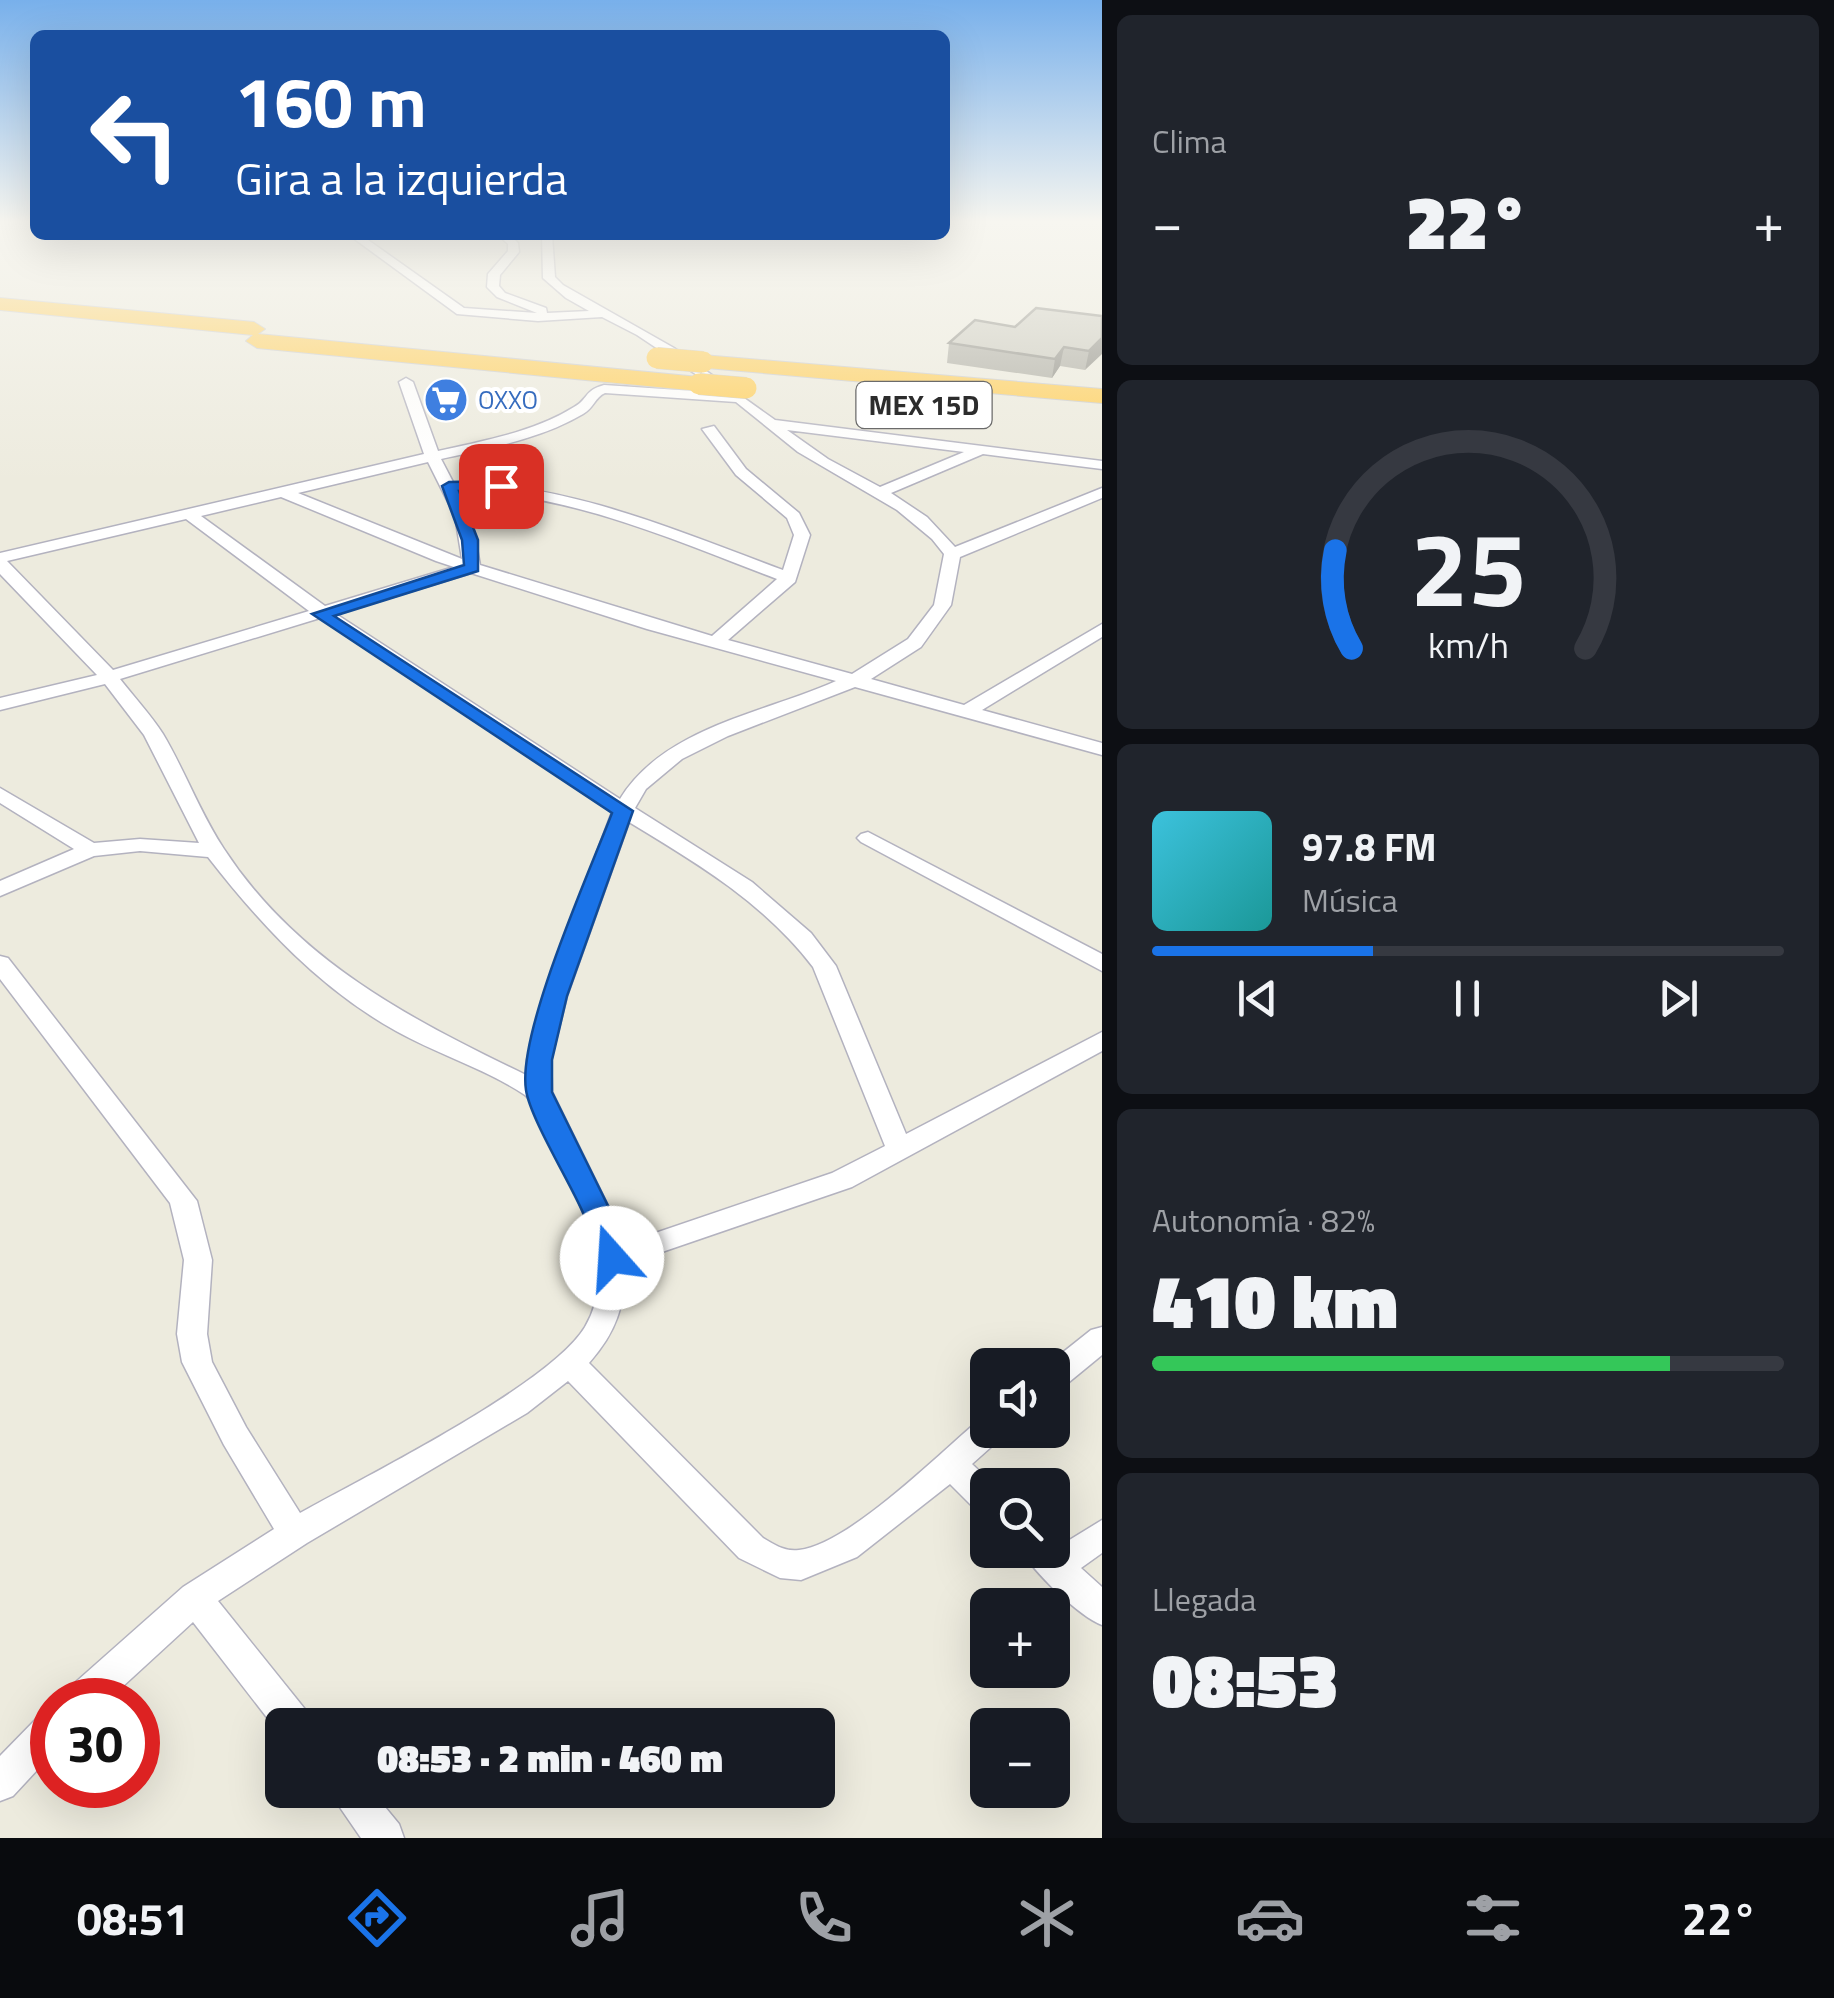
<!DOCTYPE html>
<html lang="es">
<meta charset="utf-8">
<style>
body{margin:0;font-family:"Titillium Web",sans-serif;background:#20242c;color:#f1f3f6;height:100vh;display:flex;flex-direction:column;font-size:38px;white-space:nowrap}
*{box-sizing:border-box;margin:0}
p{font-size:32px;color:#9ea1a6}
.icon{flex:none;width:55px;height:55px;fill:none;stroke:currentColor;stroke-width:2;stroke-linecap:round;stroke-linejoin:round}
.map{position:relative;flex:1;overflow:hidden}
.side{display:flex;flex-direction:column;gap:15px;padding:15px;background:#0d0f14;width:732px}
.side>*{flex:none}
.guide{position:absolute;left:30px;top:30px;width:920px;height:210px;border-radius:15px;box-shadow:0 10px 40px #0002;background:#1a4fa0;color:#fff;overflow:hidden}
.tools{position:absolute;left:970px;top:1348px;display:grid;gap:20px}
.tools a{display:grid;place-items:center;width:100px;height:100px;border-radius:15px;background:#171b24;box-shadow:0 10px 40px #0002;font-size:50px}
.speed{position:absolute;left:30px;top:1678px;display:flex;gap:20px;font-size:50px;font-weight:700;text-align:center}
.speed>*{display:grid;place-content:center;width:130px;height:130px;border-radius:50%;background:#171b24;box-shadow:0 10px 40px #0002;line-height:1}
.speed .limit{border:15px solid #d22;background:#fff;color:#111}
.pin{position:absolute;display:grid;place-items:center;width:85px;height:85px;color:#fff;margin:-42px;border-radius:20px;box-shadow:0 5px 15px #0006}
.me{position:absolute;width:110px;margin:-55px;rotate:341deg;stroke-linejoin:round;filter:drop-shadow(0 0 8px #0008)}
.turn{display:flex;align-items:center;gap:35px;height:210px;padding:0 40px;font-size:45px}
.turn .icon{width:130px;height:130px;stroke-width:2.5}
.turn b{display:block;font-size:70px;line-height:85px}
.big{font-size:75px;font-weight:800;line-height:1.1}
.side .widget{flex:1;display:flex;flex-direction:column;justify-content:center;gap:15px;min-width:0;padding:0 35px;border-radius:15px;background:#20242c}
.side .dial{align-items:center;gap:0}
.dial svg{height:260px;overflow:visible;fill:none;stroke:#363941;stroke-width:7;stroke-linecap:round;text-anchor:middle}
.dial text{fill:#f1f3f6;stroke:none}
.song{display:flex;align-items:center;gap:30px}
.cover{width:120px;height:120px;border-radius:15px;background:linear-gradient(135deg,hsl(190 70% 55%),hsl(180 70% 35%))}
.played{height:10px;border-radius:5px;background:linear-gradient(90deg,#1a73e8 35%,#363941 35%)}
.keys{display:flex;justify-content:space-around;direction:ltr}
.heat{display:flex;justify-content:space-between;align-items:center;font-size:55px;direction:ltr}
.charge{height:15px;border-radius:8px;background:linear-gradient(90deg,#34c759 82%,#363941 0)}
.trip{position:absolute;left:265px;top:1708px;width:570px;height:100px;border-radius:15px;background:#171b24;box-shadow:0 10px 40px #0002;font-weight:800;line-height:100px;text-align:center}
.menu{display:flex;height:160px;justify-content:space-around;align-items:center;background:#090b0e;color:#9ea1a6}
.menu .icon{width:70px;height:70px}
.menu .current{color:#1a73e8}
.menu b{font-size:45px;color:#f1f3f6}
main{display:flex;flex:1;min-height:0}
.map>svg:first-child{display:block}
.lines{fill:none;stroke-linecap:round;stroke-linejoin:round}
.minor-casing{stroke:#b3b2bf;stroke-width:3}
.motorway-casing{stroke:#ccc;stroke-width:2}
.minor{fill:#fff;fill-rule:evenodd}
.motorway{fill:#ffce58;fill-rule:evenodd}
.motorway-bridge-casing{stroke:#ccc;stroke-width:22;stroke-linecap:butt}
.motorway-bridge{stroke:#ffce58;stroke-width:21}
.wall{fill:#adaca2}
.shaded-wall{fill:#8d8c84}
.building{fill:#c9c8bc;stroke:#8d8c84;stroke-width:2.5}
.route{fill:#1a73e8;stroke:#114b97;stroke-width:2.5}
.labels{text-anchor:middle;stroke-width:8;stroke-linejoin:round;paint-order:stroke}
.far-shop-label{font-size:25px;fill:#366cbe;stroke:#fff;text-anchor:start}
.shield{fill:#fff;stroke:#6b6b6b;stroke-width:2.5}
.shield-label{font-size:28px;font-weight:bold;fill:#2c2c2c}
</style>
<main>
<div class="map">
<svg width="1102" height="1838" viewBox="0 0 1102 1838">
<rect width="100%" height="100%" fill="#edebde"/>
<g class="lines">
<defs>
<path id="minor" d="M349,235H361L464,308L537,313L497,297L487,287L488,274L508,251V244L498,235H510L518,243L519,252L500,275L499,286L505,293L546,308L547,313L589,311L566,298L543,278L542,235H552L555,277L563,285L674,348L775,420L1102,461V469L983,454L891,493L927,517L955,547L1102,488V498L960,557L951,605L921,647L871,679L964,705L1102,624V637L982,710L1102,743V755L855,687L728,736L682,759L646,789L635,808L752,882L811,933L836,966L906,1134L1102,1032V1051L852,1187L627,1264C623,1307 618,1330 589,1363L763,1538C775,1545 785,1552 799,1550C848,1545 940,1453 978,1421L988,1418V1430H1005L1000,1439L972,1464L994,1485H988V1514L976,1510L950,1484L857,1557L801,1580L780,1578L739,1558L568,1381L527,1413L307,1543L218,1601L308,1713L313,1725H282V1737L193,1622L108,1700H64L69,1688L183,1587L274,1529L224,1445L182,1362L177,1334L184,1260L170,1203L0,979V956L8,958L197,1201L212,1260L207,1334L212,1362L246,1427L300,1513C366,1476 550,1385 585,1327C612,1282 592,1231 573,1189C564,1172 537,1104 525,1095C486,1069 437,1054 396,1031C319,988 261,925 208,857L140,851L94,856L0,896V881L74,849L0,803V788L94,843L140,839L199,843L144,735L105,684L0,710V698L97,675L0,574V553L424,454L399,382L406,378L413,382L438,451C483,441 534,432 574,407C589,399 583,391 604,385L724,393L637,335L602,317L538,321L457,314ZM605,393L736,402L798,452L897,510L932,539L944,554L934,605L908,639L852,674L728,640L795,582L810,535L799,513L746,469L714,426L702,429L736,475L787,518L794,535L783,570C675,530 570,484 453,482L441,459C489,448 541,439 583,414C594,408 595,397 605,393ZM787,430L964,452L880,487L828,459ZM428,462L455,516L462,559L298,493ZM457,491C571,493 673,540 777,579L712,636L480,565L471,516ZM281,497L436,561L454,567L325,606L201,516ZM186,519L309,611L113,670L7,561ZM471,573L647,629L836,681C765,713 664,727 620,799L336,614ZM320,618L612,812L543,996L527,1060L526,1075C410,1019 297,961 224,849C200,813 185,771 163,734C151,715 134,697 120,679ZM629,822C697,863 764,903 813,967L885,1146L832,1173L623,1244L614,1218L552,1092L551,1060L567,996Z
M868,832L1102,954V971L861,842L857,838L861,834Z
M1102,1327V1355L1063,1387L1052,1390V1365H1047L1091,1330Z
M1102,1520V1553L1081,1568L1102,1587V1625C1080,1617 1032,1571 1022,1550H1052V1541L1058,1547Z
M52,1711V1754L13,1796L0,1801V1756L39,1716Z
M328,1790H371L399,1824L404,1838H361Z"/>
<path id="motorway" d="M0,298L254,322L265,329L258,334L699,377L711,384L699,391L257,348L246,341L253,335L0,310Z
M703,355L1102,389V403L695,367L692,362Z"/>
</defs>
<use href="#minor" class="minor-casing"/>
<use href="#motorway" class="motorway-casing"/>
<use href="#minor" class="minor"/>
<use href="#motorway" class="motorway"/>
<defs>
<path id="motorway-bridge" d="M657,358L703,362
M699,384L746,388"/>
</defs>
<use href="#motorway-bridge" class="motorway-bridge-casing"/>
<use href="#motorway-bridge" class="motorway-bridge"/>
</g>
<path class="wall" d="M1102,316L1085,370L1060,366L1052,378L947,363L949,343Z"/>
<path class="shaded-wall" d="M1102,338V354L1085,370L1089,351Z
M1064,347L1060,366L1052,378L1055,359Z"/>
<path class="building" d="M1036,308L1102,316V338L1089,351L1064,347L1055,359L949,343L975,320L1015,327Z"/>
<linearGradient id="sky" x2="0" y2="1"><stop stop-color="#78b0eb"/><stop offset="0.46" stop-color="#f7f6f0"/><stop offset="1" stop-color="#f7f6f0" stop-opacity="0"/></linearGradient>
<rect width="1102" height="482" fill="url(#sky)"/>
<path class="route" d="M501,481L509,486L507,489L459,491L478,540V571L334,616L633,811L567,996L552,1060V1092L614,1218L627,1258L623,1265L612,1268L602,1265C594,1249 591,1231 584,1215C571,1184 530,1118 526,1090C517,1033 589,873 612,813L312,614L464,565L462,540L442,486L449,482Z"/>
<defs>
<symbol id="supermarket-disc" viewBox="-11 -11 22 22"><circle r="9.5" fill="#3f7fe0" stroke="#fff"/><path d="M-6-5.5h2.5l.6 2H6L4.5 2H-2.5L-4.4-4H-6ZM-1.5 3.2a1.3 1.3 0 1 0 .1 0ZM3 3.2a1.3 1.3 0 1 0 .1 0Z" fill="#fff"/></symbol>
</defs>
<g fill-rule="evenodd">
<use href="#supermarket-disc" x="421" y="375" width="50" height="50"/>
</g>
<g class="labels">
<g class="far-shop-label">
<text x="478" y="409">OXXO</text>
</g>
<rect class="shield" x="856.5" y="382" width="135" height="46" rx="8"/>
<g class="shield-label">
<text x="924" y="415">MEX 15D</text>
</g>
</g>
</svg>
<div class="tools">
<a><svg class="icon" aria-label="sound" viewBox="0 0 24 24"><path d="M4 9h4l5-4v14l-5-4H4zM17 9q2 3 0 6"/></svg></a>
<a><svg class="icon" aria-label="search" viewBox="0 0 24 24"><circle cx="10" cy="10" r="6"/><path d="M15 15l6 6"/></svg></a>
<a>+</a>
<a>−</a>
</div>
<div class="speed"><div class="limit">30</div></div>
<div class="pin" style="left:501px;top:486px;background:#d93025"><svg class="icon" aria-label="arrive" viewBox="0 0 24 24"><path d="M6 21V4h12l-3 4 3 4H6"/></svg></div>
<svg class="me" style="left:612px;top:1258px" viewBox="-20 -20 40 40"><circle r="19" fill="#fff"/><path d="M0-13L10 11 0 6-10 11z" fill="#1a73e8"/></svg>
<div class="trip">08:53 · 2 min · 460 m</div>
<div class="guide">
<div class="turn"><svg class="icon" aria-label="left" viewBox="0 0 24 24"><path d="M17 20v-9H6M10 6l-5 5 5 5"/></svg><div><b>160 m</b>Gira a la izquierda</div></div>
</div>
</div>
<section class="side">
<div class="widget"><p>Clima</p>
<div class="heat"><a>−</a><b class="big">22°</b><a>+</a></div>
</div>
<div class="widget dial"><svg viewBox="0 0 100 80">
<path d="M14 69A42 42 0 1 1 86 69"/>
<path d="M14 69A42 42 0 0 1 9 39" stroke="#1a73e8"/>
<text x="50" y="56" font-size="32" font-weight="700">25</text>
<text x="50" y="72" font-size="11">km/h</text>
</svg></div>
<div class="widget">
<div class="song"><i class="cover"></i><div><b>97.8 FM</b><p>Música</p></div></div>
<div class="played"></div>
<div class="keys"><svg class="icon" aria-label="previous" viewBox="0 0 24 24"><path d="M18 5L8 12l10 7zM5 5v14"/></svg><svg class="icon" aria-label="pause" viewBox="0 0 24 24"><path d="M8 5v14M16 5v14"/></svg><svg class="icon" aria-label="next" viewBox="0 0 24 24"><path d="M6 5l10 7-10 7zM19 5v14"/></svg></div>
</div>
<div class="widget"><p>Autonomía · 82%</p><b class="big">410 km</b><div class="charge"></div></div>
<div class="widget"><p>Llegada</p><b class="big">08:53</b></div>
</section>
</main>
<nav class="menu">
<b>08:51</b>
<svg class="icon current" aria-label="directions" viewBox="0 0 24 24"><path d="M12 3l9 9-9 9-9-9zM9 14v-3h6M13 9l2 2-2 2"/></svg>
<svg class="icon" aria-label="music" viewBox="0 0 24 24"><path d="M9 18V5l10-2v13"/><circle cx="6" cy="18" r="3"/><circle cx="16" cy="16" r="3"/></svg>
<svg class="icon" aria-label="phone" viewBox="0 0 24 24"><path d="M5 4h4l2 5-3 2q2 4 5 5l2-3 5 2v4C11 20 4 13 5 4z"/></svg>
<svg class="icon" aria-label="climate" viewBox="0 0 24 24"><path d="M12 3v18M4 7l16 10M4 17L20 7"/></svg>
<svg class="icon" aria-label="car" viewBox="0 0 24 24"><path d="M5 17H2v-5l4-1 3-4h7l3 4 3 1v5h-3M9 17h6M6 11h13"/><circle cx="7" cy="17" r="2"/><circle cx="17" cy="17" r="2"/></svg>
<svg class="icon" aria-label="filters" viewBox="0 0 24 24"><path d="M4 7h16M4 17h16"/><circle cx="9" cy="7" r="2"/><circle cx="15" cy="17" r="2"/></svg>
<b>22°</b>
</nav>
